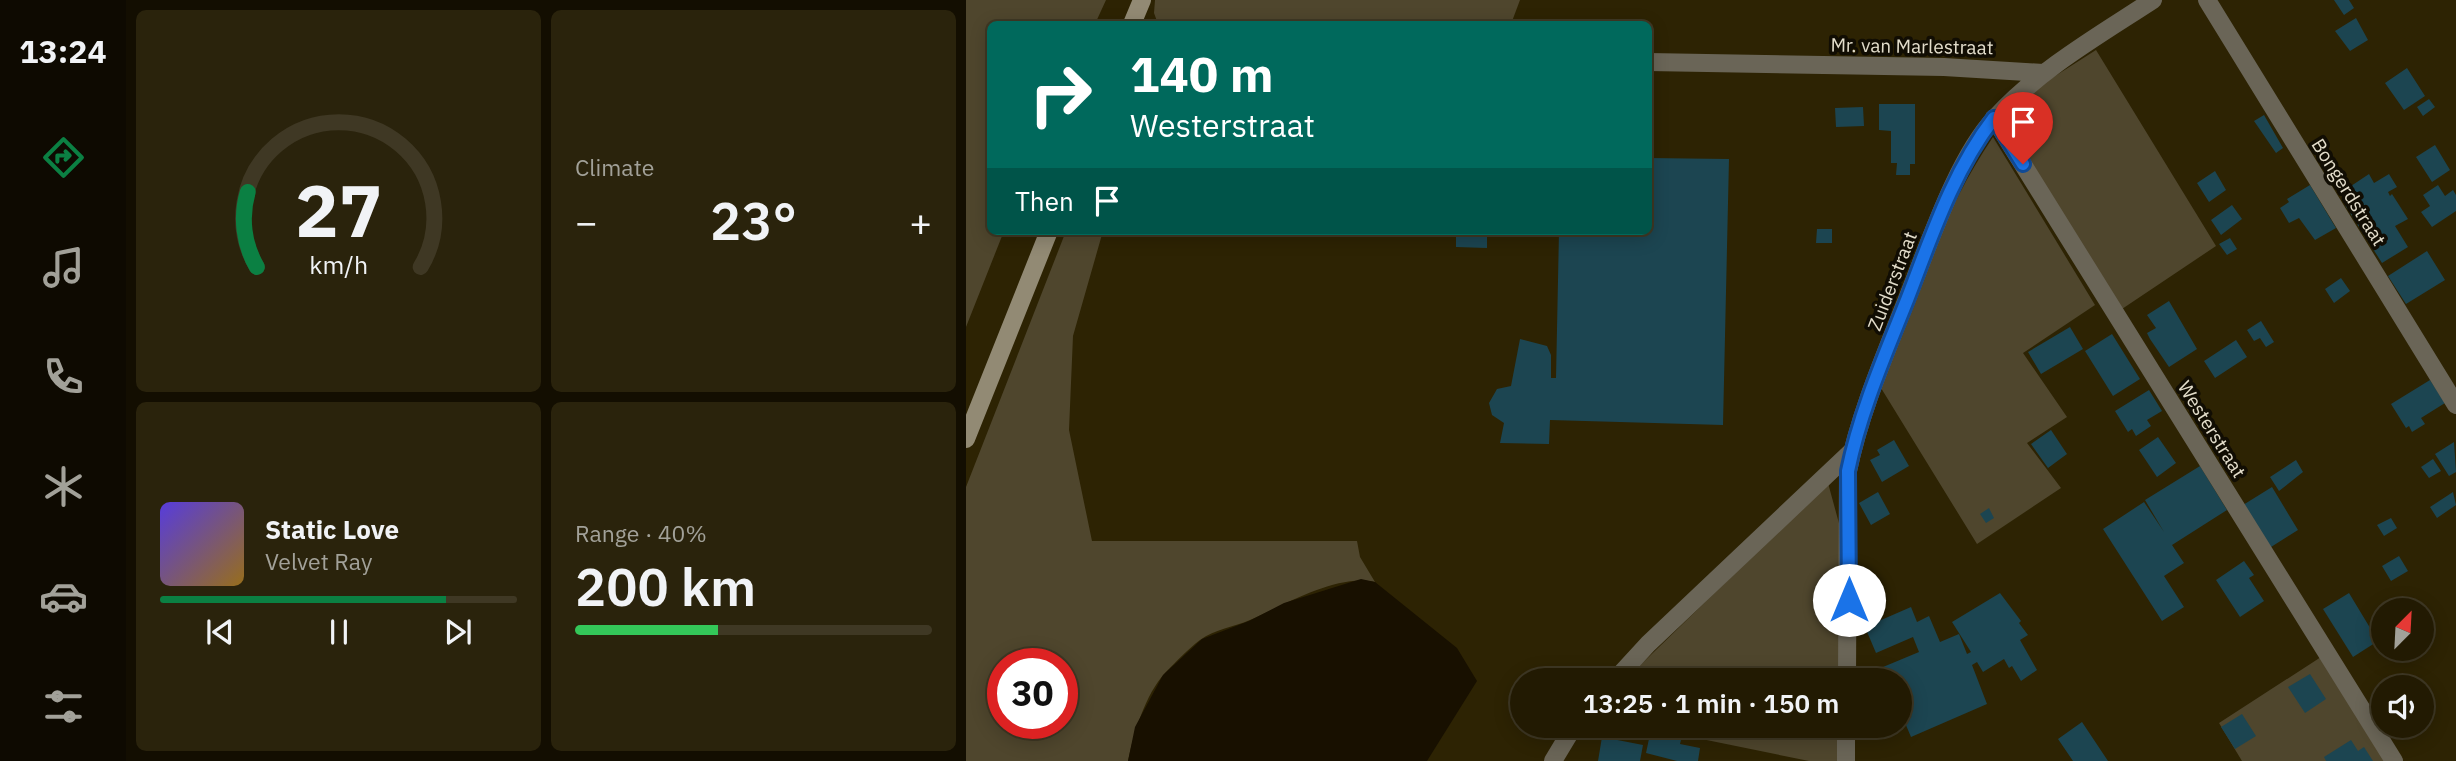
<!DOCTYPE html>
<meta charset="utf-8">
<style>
body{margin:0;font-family:"IBM Plex Sans",sans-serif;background:#2a230c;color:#f1f3f6;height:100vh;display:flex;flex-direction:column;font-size:26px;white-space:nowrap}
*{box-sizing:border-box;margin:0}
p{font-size:23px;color:#a2a199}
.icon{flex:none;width:38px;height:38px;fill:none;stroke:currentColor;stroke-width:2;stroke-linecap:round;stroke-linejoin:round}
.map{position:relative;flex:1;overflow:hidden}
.side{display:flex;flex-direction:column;gap:10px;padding:10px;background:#130e01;width:840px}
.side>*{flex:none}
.hud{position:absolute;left:21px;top:21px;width:665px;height:214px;border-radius:10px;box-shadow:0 4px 18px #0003,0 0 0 2px #3f3824;background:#00695c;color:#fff;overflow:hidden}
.needle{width:46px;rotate:24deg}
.tools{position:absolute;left:1405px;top:598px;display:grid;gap:14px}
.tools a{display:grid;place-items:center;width:63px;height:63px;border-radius:50%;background:#221a02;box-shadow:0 4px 18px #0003,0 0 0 2px #3f3824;font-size:35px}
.speed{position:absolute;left:21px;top:648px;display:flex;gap:14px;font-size:35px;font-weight:700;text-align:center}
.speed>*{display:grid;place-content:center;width:91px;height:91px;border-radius:50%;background:#221a02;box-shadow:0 4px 18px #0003,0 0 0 2px #3f3824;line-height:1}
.speed .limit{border:10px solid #d22;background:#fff;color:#111}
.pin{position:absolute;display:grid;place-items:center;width:60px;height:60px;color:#fff;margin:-72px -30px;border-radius:50% 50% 50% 0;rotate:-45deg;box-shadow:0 0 7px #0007}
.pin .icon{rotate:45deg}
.me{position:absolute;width:77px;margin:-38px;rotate:0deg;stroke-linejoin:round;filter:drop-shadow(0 0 5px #0008)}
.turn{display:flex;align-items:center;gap:24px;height:147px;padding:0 28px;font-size:32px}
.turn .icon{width:91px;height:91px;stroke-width:2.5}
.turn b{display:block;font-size:49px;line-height:60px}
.then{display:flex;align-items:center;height:66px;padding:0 28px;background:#0003;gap:14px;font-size:26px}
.big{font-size:52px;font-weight:600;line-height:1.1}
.side .card{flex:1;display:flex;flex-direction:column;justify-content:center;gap:10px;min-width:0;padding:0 24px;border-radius:10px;background:#2a230c}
.side .dial{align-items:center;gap:0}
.dial svg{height:182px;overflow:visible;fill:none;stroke:#3f3824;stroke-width:7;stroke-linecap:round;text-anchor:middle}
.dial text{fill:#f1f3f6;stroke:none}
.song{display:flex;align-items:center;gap:21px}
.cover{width:84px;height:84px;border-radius:10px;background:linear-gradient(135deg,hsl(250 70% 55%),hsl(40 70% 35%))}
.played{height:7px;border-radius:4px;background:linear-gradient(90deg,#0b8043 80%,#3f3824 80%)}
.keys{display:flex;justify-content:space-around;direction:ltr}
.heat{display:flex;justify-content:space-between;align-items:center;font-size:38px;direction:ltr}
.charge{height:10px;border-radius:5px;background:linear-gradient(90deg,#34c759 40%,#3f3824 0)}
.side .tiles{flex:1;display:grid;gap:10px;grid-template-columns:repeat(2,1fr)}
.trip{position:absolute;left:544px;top:668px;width:402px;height:70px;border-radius:35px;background:#221a02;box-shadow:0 4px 18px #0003,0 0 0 2px #3f3824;font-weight:600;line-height:70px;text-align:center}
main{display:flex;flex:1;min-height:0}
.menu{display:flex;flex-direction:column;width:126px;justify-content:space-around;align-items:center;background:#0e0a01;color:#a2a199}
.menu .icon{width:49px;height:49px}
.menu .on{color:#0b8043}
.menu b{font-size:32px;color:#f1f3f6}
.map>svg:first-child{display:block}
.green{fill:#4f462d;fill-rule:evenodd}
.water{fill:#181000}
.building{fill:#1c4551}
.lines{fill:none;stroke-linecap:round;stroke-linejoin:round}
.minor{stroke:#6a6557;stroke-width:18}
.secondary{stroke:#928a74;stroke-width:18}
.route-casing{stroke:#114b97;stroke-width:18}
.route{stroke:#1a73e8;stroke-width:12}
.labels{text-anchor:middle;stroke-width:7;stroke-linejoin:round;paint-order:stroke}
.street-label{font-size:19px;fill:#e3ddcb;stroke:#110d03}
</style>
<main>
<nav class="menu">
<b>13:24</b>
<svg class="icon on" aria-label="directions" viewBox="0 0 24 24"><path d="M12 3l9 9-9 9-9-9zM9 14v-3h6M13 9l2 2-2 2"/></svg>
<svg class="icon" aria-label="music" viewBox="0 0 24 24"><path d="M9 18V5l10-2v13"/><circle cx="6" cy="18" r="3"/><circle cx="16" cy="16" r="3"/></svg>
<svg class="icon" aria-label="phone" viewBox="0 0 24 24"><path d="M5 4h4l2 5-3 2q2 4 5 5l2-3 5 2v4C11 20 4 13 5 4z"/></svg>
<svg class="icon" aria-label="climate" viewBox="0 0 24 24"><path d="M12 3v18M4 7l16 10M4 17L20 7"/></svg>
<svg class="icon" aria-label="car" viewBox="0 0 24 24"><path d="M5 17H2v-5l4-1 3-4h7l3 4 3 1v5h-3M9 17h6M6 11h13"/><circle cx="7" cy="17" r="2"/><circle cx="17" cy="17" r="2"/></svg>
<svg class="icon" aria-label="filters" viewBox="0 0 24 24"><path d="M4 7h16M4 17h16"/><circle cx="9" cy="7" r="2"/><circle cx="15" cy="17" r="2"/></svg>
</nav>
<section class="side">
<div class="tiles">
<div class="card dial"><svg viewBox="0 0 100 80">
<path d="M14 69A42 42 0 1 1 86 69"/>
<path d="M14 69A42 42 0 0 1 10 36" stroke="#0b8043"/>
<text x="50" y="56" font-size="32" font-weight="700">27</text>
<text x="50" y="72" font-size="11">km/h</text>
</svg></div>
<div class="card"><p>Climate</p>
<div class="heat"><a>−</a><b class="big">23°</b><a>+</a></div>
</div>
<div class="card">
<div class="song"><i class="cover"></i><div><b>Static Love</b><p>Velvet Ray</p></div></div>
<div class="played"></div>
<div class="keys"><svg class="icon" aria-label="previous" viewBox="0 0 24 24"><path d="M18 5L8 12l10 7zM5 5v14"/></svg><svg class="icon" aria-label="pause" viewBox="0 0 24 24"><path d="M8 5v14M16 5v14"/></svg><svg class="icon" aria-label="next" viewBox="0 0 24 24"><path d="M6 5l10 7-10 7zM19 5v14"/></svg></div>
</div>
<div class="card"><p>Range · 40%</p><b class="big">200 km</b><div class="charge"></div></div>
</div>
</section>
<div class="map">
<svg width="1490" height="761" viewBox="0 0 1490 761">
<rect width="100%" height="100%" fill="#2d2303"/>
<path class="green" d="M0,0H140L129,24H24V231H38L0,327Z
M189,0H554L545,24H192L188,13Z
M1130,50L1250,246L1153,311L1043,137L1052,108L1075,85Z
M1027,137L1129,305L1057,353L1101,417L1061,443L1095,488L1011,544L915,388C946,301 975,214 1027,137Z
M100,231H137L107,336L103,430L126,541H391L394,557L409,582C372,573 318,605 284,620C268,627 249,629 234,640C222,649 210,662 199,673C179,695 168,733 162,761H0V487ZM37,663H96V723H37Z
M862,483L877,538L876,681H658Z
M1355,657L1420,761H1276L1253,723Z
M715,726H876V761H843L716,735Z"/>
<path class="water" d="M395,579L409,582L491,648L511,681L461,761H162L169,727L197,675L236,639L283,621L318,603Z"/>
<path class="building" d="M1368,0H1383L1388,8L1378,15Z
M1390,18L1402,40L1384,51L1369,31Z
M1441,68L1459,96L1438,110L1419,83Z
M1463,99L1469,107L1457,116L1451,107Z
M913,104H949V164H944V175H930L931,163H925V131L913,130Z
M897,107L898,126L870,127L869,108Z
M1298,115L1317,148L1310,153L1288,121Z
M1469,145L1484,170L1466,182L1450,157Z
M682,158L763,159L757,425L584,420L583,444L534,443L538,423L526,415L523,403L531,389L545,386L554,339L581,346L585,355V378H590L593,231H682Z
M1249,171L1260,190L1243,202L1231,183Z
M1403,174L1408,183L1423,174L1431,187L1422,192L1424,196L1426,194L1442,219L1429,226L1442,247L1416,263L1379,205L1391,197L1385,186Z
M1344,185L1370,228L1349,240L1333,218L1323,223L1314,208L1323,202L1321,199Z
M1472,185L1479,196L1487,190L1490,195V211L1466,227L1455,212L1464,206L1457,195Z
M1266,205L1276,219L1255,235L1245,220Z
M851,229H866V243H850Z
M490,231H521V248L490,247Z
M1264,238L1271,249L1261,255L1253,244Z
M1461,251L1479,280L1440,304L1422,276Z
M1375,278L1384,291L1368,303L1359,289Z
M1203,301L1231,349L1203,367L1184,339L1181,333L1190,328L1181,315Z
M1295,321L1308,342L1300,347L1294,338L1288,341L1281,330Z
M1104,327L1117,349L1075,374L1062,352Z
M1146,334L1174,379L1147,396L1119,351Z
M1270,340L1281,357L1249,378L1238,361Z
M1464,380L1479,403L1455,418L1459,424L1446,432L1443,426L1440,428L1425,404Z
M1183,390L1196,411L1181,420L1185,426L1170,436L1166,429L1162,432L1149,411Z
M1085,430L1101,454L1082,468L1065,444Z
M1192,437L1210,463L1191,477L1173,450Z
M928,440L943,466L916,482L904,460L914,455L911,450Z
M1488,442L1490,472L1483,476L1469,454Z
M1467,459L1475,471L1463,478L1455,467Z
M1330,460L1337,472L1313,491L1304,477Z
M1234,466L1261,510L1206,545L1218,563L1198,576L1218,607L1196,621L1137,529L1178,502L1198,532L1179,500Z
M1306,487L1332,530L1305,547L1277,505Z
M912,492L924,514L905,525L893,503Z
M1487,492L1490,505L1471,518L1464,507Z
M1023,508L1028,518L1020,523L1014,514Z
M1425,518L1431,528L1418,536L1411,525Z
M1433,556L1442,571L1425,581L1416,566Z
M1278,561L1288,575L1283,578L1298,601L1274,617L1250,580Z
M1034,593L1055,621L1053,623L1062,635L1054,640L1071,670L1055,681L1046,666L1043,668L1038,659L1017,672L1011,662L1006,665L1021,704L945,737L934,711V681H922L917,667L953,652L947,637L910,653L899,627L945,607L951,622L963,616L974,642L993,634L1001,654L1005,652L986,622Z
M1383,593L1412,641L1387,657L1357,609Z
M1344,674L1360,699L1339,713L1322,687Z
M1276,714L1290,736L1269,749L1255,727Z
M1116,722L1142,761H1107L1092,739Z
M684,734L715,740L714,744L734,748L732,761H711L680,753Z
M636,737L677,745L674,761H632Z
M1385,740L1392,751L1398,747L1407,761H1360L1358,757Z"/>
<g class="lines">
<path class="minor" d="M1241,0L1490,405
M682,62L978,67L1077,73
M1028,118L1428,761
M648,681L682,644L886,451
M881,681L882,471C894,412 919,355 941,299C962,247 991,158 1029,118C1074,69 1132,36 1187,0
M587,761L608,726
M880,761V726"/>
<path class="secondary" d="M166,24L176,0
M0,439L83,231"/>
</g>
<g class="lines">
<defs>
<path id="route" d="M883,600L882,471C894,412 919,355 941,300C965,238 987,171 1028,118L1057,164"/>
</defs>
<use href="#route" class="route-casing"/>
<use href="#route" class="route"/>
</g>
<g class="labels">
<g class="street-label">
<text transform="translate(946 46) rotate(1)" y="7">Mr. van Marlestraat</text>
<text transform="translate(1383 192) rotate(58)" y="7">Bongerdstraat</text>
<text transform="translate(926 281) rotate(-69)" y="7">Zuiderstraat</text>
<text transform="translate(1246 429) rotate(58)" y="7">Westerstraat</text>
</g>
</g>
</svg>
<div class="tools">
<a><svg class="needle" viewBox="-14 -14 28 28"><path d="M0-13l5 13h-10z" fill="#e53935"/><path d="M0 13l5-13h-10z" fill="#a2a199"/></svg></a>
<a><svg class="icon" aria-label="sound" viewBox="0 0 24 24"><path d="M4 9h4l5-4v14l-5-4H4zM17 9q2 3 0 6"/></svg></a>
</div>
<div class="speed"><div class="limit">30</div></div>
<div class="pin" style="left:1057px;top:164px;background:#d93025"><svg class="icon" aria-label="arrive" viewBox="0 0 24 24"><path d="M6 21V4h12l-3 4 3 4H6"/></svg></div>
<svg class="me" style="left:883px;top:600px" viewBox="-20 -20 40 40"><circle r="19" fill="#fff"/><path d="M0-13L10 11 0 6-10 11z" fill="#1a73e8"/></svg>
<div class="trip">13:25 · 1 min · 150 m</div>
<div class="hud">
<div class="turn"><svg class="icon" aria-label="right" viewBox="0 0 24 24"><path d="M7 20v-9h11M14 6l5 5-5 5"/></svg><div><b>140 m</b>Westerstraat</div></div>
<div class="then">Then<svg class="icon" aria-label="arrive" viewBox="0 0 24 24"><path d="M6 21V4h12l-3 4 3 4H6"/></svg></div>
</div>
</div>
</main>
